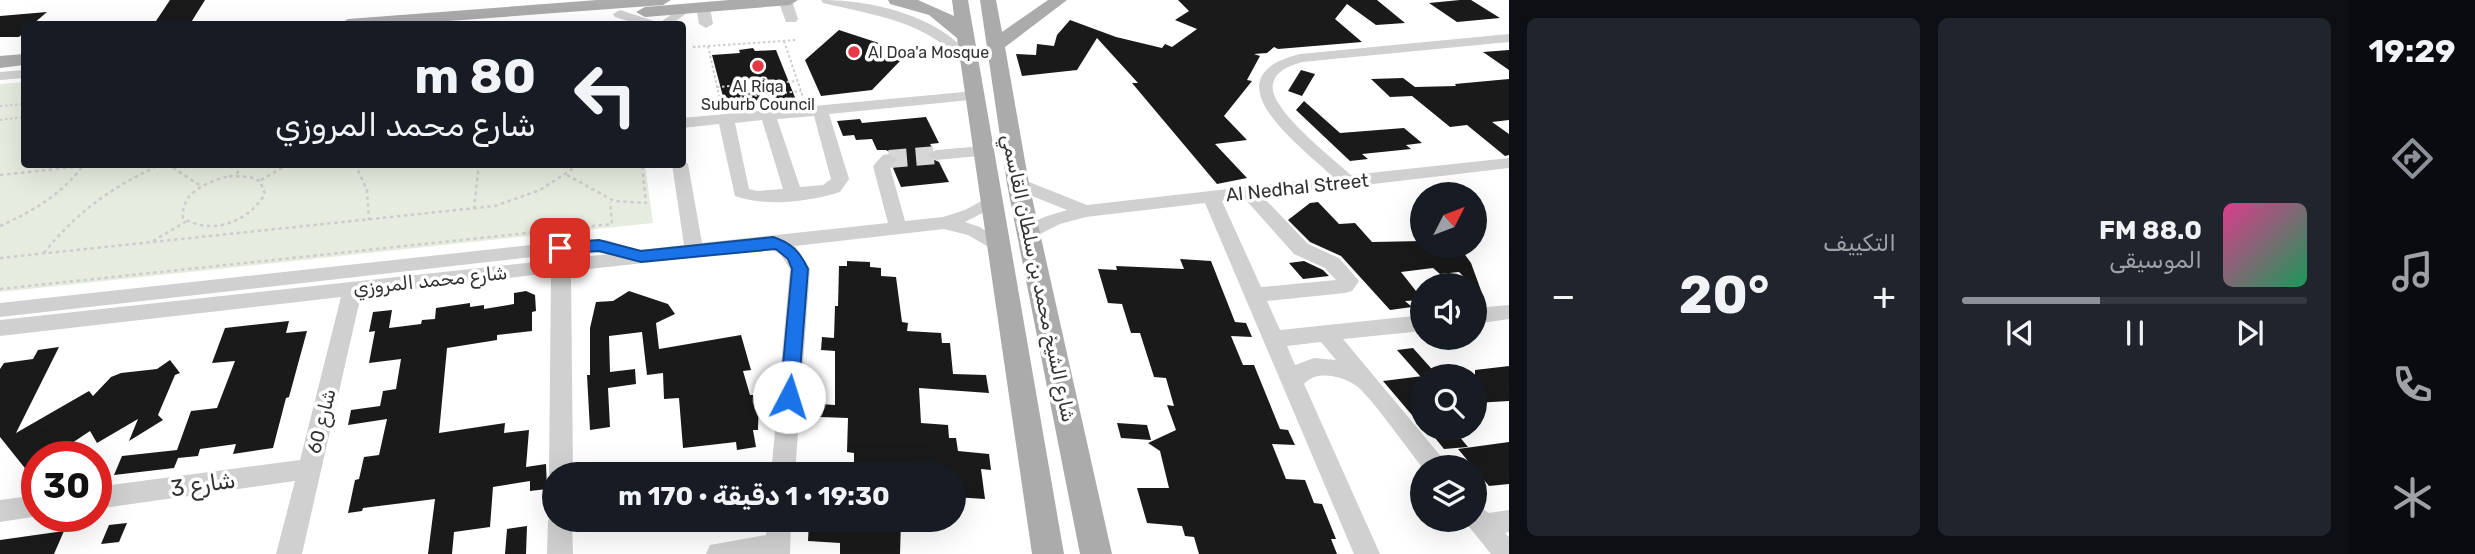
<!DOCTYPE html>
<html lang="ar">
<meta charset="utf-8">
<style>
body{margin:0;font-family:Rubik,Vazirmatn,sans-serif;background:#20242c;color:#f1f3f6;direction:rtl;height:100vh;display:flex;flex-direction:column;font-size:26px;white-space:nowrap}
*{box-sizing:border-box;margin:0}
p{font-size:23px;color:#9ea1a6}
.icon{flex:none;width:38px;height:38px;fill:none;stroke:currentColor;stroke-width:2;stroke-linecap:round;stroke-linejoin:round}
.map{position:relative;flex:1;overflow:hidden;direction:ltr}
.sheet{display:flex;flex-direction:column;gap:18px;padding:18px;background:#0d0f14;width:840px}
.sheet>*{flex:none}
.top-card{position:absolute;left:21px;top:21px;width:665px;height:147px;border-radius:7px;box-shadow:0 7px 28px #0002;direction:rtl;background:#171b24;color:#f1f3f6;overflow:hidden}
.needle{width:46px;rotate:48deg}
.controls{position:absolute;left:1410px;top:182px;display:grid;gap:14px}
.controls a{display:grid;place-items:center;width:77px;height:77px;border-radius:50%;background:#171b24;box-shadow:0 7px 28px #0002;font-size:35px}
.speed{position:absolute;left:21px;top:441px;display:flex;gap:14px;font-size:35px;font-weight:700;text-align:center}
.speed>*{display:grid;place-content:center;width:91px;height:91px;border-radius:50%;background:#171b24;box-shadow:0 7px 28px #0002;line-height:1}
.speed .limit{border:10px solid #d22;background:#fff;color:#111}
.pin{position:absolute;display:grid;place-items:center;width:60px;height:60px;color:#fff;margin:-30px;border-radius:14px;box-shadow:0 4px 10px #0006}
.me{position:absolute;width:77px;margin:-38px;rotate:5deg;stroke-linejoin:round;filter:drop-shadow(0 0 5px #0008)}
.turn{display:flex;align-items:center;gap:24px;height:147px;padding:0 35px;font-size:32px}
.turn .icon{width:91px;height:91px;stroke-width:2.5}
.turn b{display:block;font-size:49px;line-height:60px}
.big{font-size:52px;font-weight:700;line-height:1.1}
.sheet .tile{flex:1;display:flex;flex-direction:column;justify-content:center;gap:10px;min-width:0;padding:0 24px;border-radius:10px;background:#20242c}
.song{display:flex;align-items:center;gap:21px}
.cover{width:84px;height:84px;border-radius:10px;background:linear-gradient(135deg,hsl(330 70% 55%),hsl(150 70% 35%))}
.played{height:7px;border-radius:4px;background:linear-gradient(90deg,#8c9099 40%,#363941 40%)}
.keys{display:flex;justify-content:space-around;direction:ltr}
.heat{display:flex;justify-content:space-between;align-items:center;font-size:38px;direction:ltr}
.sheet .tiles{flex:1;display:grid;gap:18px;grid-template-columns:repeat(2,1fr)}
.trip{position:absolute;left:542px;top:462px;width:424px;height:70px;border-radius:35px;background:#171b24;box-shadow:0 7px 28px #0002;font-weight:700;line-height:70px;text-align:center;direction:rtl}
main{display:flex;flex:1;min-height:0}
.tab-bar{display:flex;flex-direction:column;width:126px;justify-content:space-around;align-items:center;background:#090b0e;color:#9ea1a6}
.tab-bar .icon{width:49px;height:49px}
.tab-bar .current{color:#8c9099}
.tab-bar b{font-size:32px;color:#f1f3f6}
.map>svg:first-child{display:block}
.green{fill:#e6ecdf}
.building{fill:#1a1a1a}
.lines{fill:none;stroke-linecap:round;stroke-linejoin:round}
.minor-tunnel{stroke:#d6d6d6;stroke-width:18;stroke-dasharray:18 9;stroke-linecap:butt}
.path-far1{stroke:#cdcdcd;stroke-width:2;stroke-dasharray:2.5 2.5;stroke-linecap:butt}
.path{stroke:#cdcdcd;stroke-width:2.5;stroke-dasharray:3.5 3.5;stroke-linecap:butt}
.minor{fill:#d0d0d0;fill-rule:evenodd}
.major{fill:#ababab;fill-rule:evenodd}
.route{fill:#1a73e8;stroke:#114b97;stroke-width:2}
.poi-dot{fill:#e63946;stroke:#fff;stroke-width:2.5}
.labels{text-anchor:middle;stroke-width:7;stroke-linejoin:round;paint-order:stroke}
.far-poi-label{font-size:16px;fill:#333;stroke:#fff;text-anchor:start}
.street-label{font-size:19px;fill:#333;stroke:#fff}
.near-street-label{font-size:23px;fill:#333;stroke:#fff}
</style>
<main>
<nav class="tab-bar">
<b>19:29</b>
<svg class="icon current" aria-label="directions" viewBox="0 0 24 24"><path d="M12 3l9 9-9 9-9-9zM9 14v-3h6M13 9l2 2-2 2"/></svg>
<svg class="icon" aria-label="music" viewBox="0 0 24 24"><path d="M9 18V5l10-2v13"/><circle cx="6" cy="18" r="3"/><circle cx="16" cy="16" r="3"/></svg>
<svg class="icon" aria-label="phone" viewBox="0 0 24 24"><path d="M5 4h4l2 5-3 2q2 4 5 5l2-3 5 2v4C11 20 4 13 5 4z"/></svg>
<svg class="icon" aria-label="climate" viewBox="0 0 24 24"><path d="M12 3v18M4 7l16 10M4 17L20 7"/></svg>
</nav>
<section class="sheet">
<div class="tiles">
<div class="tile">
<div class="song"><i class="cover"></i><div><b>88.0 FM</b><p>الموسيقى</p></div></div>
<div class="played"></div>
<div class="keys"><svg class="icon" aria-label="previous" viewBox="0 0 24 24"><path d="M18 5L8 12l10 7zM5 5v14"/></svg><svg class="icon" aria-label="pause" viewBox="0 0 24 24"><path d="M8 5v14M16 5v14"/></svg><svg class="icon" aria-label="next" viewBox="0 0 24 24"><path d="M6 5l10 7-10 7zM19 5v14"/></svg></div>
</div>
<div class="tile"><p>التكييف</p>
<div class="heat"><a>−</a><b class="big">20°</b><a>+</a></div>
</div>
</div>
</section>
<div class="map">
<svg width="1509" height="554" viewBox="0 0 1509 554">
<rect width="100%" height="100%" fill="#fff"/>
<path class="green" d="M24,82V164L645,165L653,223L0,292V84Z"/>
<path class="building" d="M170,0H205L190,24H154Z
M1178,0H1377L1405,23L1376,25L1347,4L1335,19L1362,42L1278,49L1274,47L1267,53L1254,54L1260,56L1247,80L1252,81L1224,116L1247,140L1215,144L1247,178L1217,184L1132,83H1138L1097,38L1077,70L1022,76L1016,54L1036,55L1037,44L1054,46L1057,35L1070,20L1116,37L1162,48L1165,44L1172,47L1197,29L1175,20L1189,11Z
M1460,0H1471L1500,18L1457,22L1429,3Z
M47,12L33,24H24V32L19,37H0V16Z
M839,30L897,49L889,57L900,61L872,90L821,96L805,60Z
M753,48L755,51L776,50L796,100L726,108L712,55L740,53L739,50Z
M1509,50V70L1483,52Z
M1301,70L1315,74L1302,96L1288,91Z
M1403,78L1415,87L1456,86L1455,84L1509,79V120L1492,122L1509,134V155L1505,156L1467,125L1450,127L1412,96L1390,97L1371,79Z
M1304,101L1340,133L1404,128L1422,143L1406,145L1411,149L1362,154L1368,159L1350,161L1296,110Z
M926,117L939,143L930,144L933,149L926,156L939,162L949,182L901,187L893,168L899,161L898,157L886,150H877L872,139L856,140L854,135L843,136L837,121L860,119L862,123Z
M1318,202L1339,224L1355,223L1372,242L1423,241V247H1453L1463,252L1471,263L1483,296L1459,272L1440,274L1433,268L1401,272L1423,300L1405,301L1412,307L1390,310L1341,256L1310,242L1288,220L1310,203Z
M1180,259L1211,261L1235,322L1246,323L1252,337L1231,336L1243,365H1254L1280,429L1288,430L1295,445L1272,444L1286,479L1305,480L1314,503L1322,504L1336,539H1331L1337,554H1199L1194,537L1185,536L1182,526L1147,523L1137,488H1169L1160,451L1148,443L1176,430L1167,405L1174,406L1166,378L1154,377L1140,333H1131L1122,304L1108,303L1098,269L1117,270L1116,266L1184,269Z
M847,261L870,262V267L881,268V276L896,277L902,322L908,323L907,331L941,333L942,343H950L953,374L986,375L989,393L919,388L921,423L948,425L949,438H956L958,451L989,454L991,470L981,469L985,499L954,497V474H913L912,470L854,464V453L847,452L848,418L820,417V404L835,405V351L821,350L822,337L834,338L835,306H838L839,266H847Z
M1304,261L1323,270L1329,276L1303,279L1289,263Z
M526,291L535,295L536,311L532,312V331L497,335V340L447,348L439,433L505,423L504,433L529,430L526,467L546,464L547,489L530,491V481L493,487L490,527L454,532L452,554H428L435,499L363,508L362,511L348,513L355,480L359,479L364,457L379,455L387,419L348,425L351,410L380,406L383,391L396,389L401,359L369,363L375,331L369,332L373,312L392,310L389,328L421,324L422,320L435,319L436,308L470,303V307L484,305V309L514,304V293Z
M629,291L668,304L675,314L656,323L659,349L741,335L751,370L743,371L750,395H759L758,430H753L756,447L737,450L736,442L683,448L679,398L664,399L663,373L647,375L642,332L609,336L610,372L635,369L636,384L608,388L610,427L590,430L587,375H590V328L596,302L613,301Z
M289,321L286,333L307,331L289,397L286,398L273,448L233,454L236,444L200,449L198,456L178,458L174,468L114,475L122,456L177,450L191,411L217,408L235,361L212,363L225,328Z
M59,347L16,433L89,391L93,396L111,377L121,373L157,369L170,360L180,373L175,375L158,415L163,420L129,441L138,419L97,443L90,431L51,457H37V466L28,472L0,437V369L4,363L33,359L38,350Z
M1413,348L1438,376H1420L1397,350Z
M1509,366V401L1475,403V370Z
M1423,376V428L1383,381Z
M1117,423L1147,425L1151,440L1121,438Z
M1428,429H1453L1468,447L1444,449Z
M1509,442V484L1489,486L1458,449Z
M809,520L901,521L900,554H840V543L808,541Z
M127,523L119,542L101,544L109,525Z
M527,526L526,554H505L507,529Z
M64,531L54,554H0V540Z"/>
<g class="lines">
<path class="minor-tunnel" d="M889,159L936,155"/>
<path class="path-far1" d="M784,41L803,97
M708,46L720,100
M693,47L797,40
M758,84L763,101
M717,87L798,81
M705,101L801,91
M0,106L24,104
M0,120L24,117"/>
<path class="path" d="M167,164L201,186
M355,164L367,190L369,220
M237,174L241,164
M0,175L103,164
M567,175L614,201L646,203L642,164
M229,176L250,177L260,181L265,194C248,222 212,236 183,218C181,191 208,182 229,176Z
M261,180L289,164
M474,209L479,164
M0,226C33,211 63,194 84,164
M153,241L187,221
M44,253C76,212 115,185 162,164
M0,258L495,206L540,190L580,164
M0,289L612,224L610,202"/>
<path class="minor" d="M778,0H792L798,19L796,22H786Z
M821,0C875,0 946,17 977,65L975,68H965C934,22 873,15 823,3Z
M703,3L710,7L713,24L706,28L699,24L696,7Z
M685,5L692,9L672,24H658Z
M620,10L654,21L656,24H637L615,17L613,14Z
M1509,34V42L1302,62C1290,66 1276,70 1273,84C1267,108 1334,159 1351,175L1509,158V168L1263,197L1308,244L1339,258L1359,281L1352,291L1345,293L1267,301L1280,330L1423,315V331L1343,339L1444,460L1448,467L1423,468C1404,445 1378,406 1358,387C1344,376 1316,369 1304,384L1380,554H1354L1205,203L1086,217L1060,224L1028,240L1022,238L1019,234C1029,220 1051,215 1067,210L1012,188L1009,184L1012,180H1024L1087,205L1333,177C1299,145 1206,77 1300,54ZM1245,199L1294,254L1325,268L1336,280L1261,287L1222,201ZM1321,342L1336,360L1314,358L1295,365L1287,346Z
M24,70V78L0,80V72Z
M975,91L983,96L980,99L829,114L849,179L840,192C808,202 766,207 735,196L719,124L682,128V118ZM814,116L831,179L823,185L800,187L777,119ZM762,120L783,189L757,191L749,189L735,123Z
M984,146L990,147L992,151L990,155L936,160L928,155L936,150Z
M889,154L897,159L890,167L905,221L943,217L965,210L992,195L998,197L1001,201L998,205L965,222L980,227L1008,247L1006,252L999,253L968,235L944,229L795,246L810,269L795,474H771L790,269L781,255L771,249L571,271L573,474H555V482L549,474L551,273L361,295L302,554H276L295,481L96,509V487L300,460L341,297L0,336V320L609,254L586,251L0,317V303L586,239L606,240L638,250L684,245L672,164H682V159L688,164L702,243L888,223L873,166L883,155Z
M1509,305V319L1475,324V308Z
M37,495V516H39L0,522V500Z
M1475,504L1489,513L1509,510V532L1505,533L1509,537V554H1491L1466,523L1465,520H1475Z
M555,511V520H572L573,554H547L548,520Z
M767,520H791L790,554H706L710,545L766,535Z"/>
<path class="major" d="M597,0H671L663,5L409,24H339L348,19Z
M729,0H798L790,5L645,17L636,12L645,7Z
M888,0H918L954,16L952,0H968L1064,554H1032L957,38L929,15L890,4Z
M980,0H996L1002,32L1048,0H1067L1005,47L1029,184L1112,554H1080L1007,184Z
M24,54V65L0,68V56Z"/>
</g>
<path class="route" d="M773,237C792,243 800,252 808,269L798,397L796,403L789,405L783,403L780,397L792,269L788,259L776,249L641,262L599,251L560,254L552,248L560,243L599,240L641,251Z"/>
<g class="poi-dot">
<circle cx="854" cy="52" r="7"/>
<circle cx="758" cy="66" r="7"/>
</g>
<g class="labels">
<g class="far-poi-label">
<text x="868" y="58">Al Doa'a Mosque</text>
<text x="758" y="92" text-anchor="middle">Al Riqa<tspan x="758" dy="18">Suburb Council</tspan></text>
</g>
<g class="street-label">
<text transform="translate(1297 187) rotate(-6)" y="7">Al Nedhal Street</text>
<text transform="translate(1039 278) rotate(78)" y="7">شارع الشيخ محمد بن سلطان القاسمي</text>
<text transform="translate(430 280) rotate(-6)" y="7">شارع محمد المروزي</text>
<text transform="translate(321 421) rotate(-76)" y="7">شارع 60</text>
</g>
<g class="near-street-label">
<text transform="translate(203 484) rotate(-8)" y="8">شارع 3</text>
</g>
</g>
</svg>
<div class="controls">
<a><svg class="needle" viewBox="-14 -14 28 28"><path d="M0-13l5 13h-10z" fill="#e53935"/><path d="M0 13l5-13h-10z" fill="#9ea1a6"/></svg></a>
<a><svg class="icon" aria-label="sound" viewBox="0 0 24 24"><path d="M4 9h4l5-4v14l-5-4H4zM17 9q2 3 0 6"/></svg></a>
<a><svg class="icon" aria-label="search" viewBox="0 0 24 24"><circle cx="10" cy="10" r="6"/><path d="M15 15l6 6"/></svg></a>
<a><svg class="icon" aria-label="layers" viewBox="0 0 24 24"><path d="M12 4l9 5-9 5-9-5zM3 14l9 5 9-5"/></svg></a>
</div>
<div class="speed"><div class="limit">30</div></div>
<div class="pin" style="left:560px;top:248px;background:#d93025"><svg class="icon" aria-label="arrive" viewBox="0 0 24 24"><path d="M6 21V4h12l-3 4 3 4H6"/></svg></div>
<svg class="me" style="left:789px;top:397px" viewBox="-20 -20 40 40"><circle r="19" fill="#fff"/><path d="M0-13L10 11 0 6-10 11z" fill="#1a73e8"/></svg>
<div class="trip">19:30 · 1 دقيقة · 170 m</div>
<div class="top-card">
<div class="turn"><svg class="icon" aria-label="left" viewBox="0 0 24 24"><path d="M17 20v-9H6M10 6l-5 5 5 5"/></svg><div><b>80 m</b>شارع محمد المروزي</div></div>
</div>
</div>
</main>
